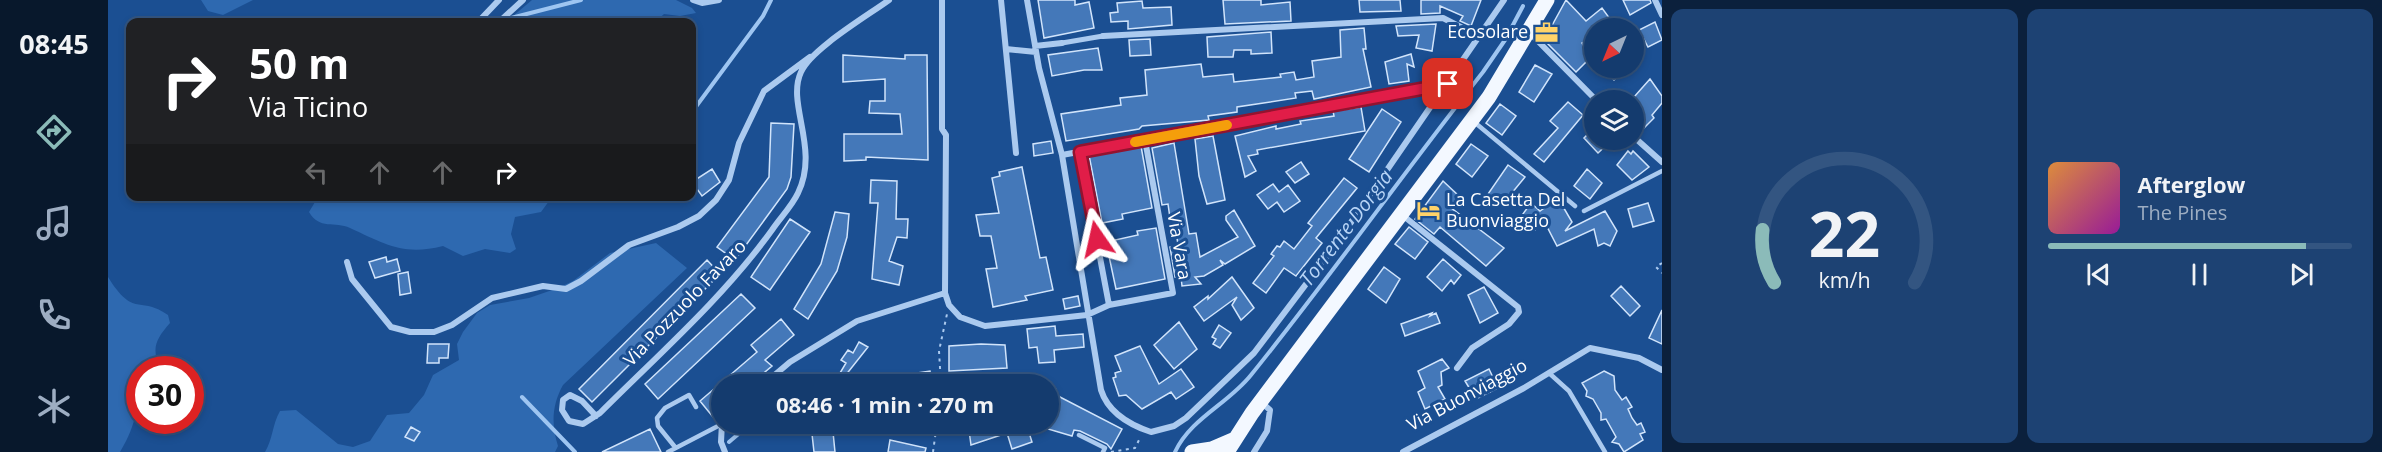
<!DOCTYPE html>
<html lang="it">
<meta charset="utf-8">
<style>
body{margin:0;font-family:"Open Sans",sans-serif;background:#1d4273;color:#f1f3f6;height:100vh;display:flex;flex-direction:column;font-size:22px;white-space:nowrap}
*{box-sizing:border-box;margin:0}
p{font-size:20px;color:#9dadc2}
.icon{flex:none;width:33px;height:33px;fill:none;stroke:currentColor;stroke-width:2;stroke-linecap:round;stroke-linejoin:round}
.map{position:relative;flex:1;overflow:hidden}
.details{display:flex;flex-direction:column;gap:9px;padding:9px;background:#0b203c;width:720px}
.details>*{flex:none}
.top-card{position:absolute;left:18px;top:18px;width:570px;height:183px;border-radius:12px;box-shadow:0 3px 9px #0003,0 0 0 2px #335581;background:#202124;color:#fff;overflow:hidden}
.needle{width:39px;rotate:223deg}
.tools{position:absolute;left:1476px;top:18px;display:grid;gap:12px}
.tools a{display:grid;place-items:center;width:60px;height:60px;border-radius:50%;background:#143b6e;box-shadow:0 3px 9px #0003,0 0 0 2px #335581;font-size:30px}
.speed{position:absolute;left:18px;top:356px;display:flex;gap:12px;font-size:30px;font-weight:700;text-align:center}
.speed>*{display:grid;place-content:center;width:78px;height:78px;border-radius:50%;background:#143b6e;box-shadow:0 3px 9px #0003,0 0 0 2px #335581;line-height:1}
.speed .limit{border:9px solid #d22;background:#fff;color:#111}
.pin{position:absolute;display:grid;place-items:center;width:51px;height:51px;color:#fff;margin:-26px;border-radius:12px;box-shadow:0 3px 9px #0006}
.me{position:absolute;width:66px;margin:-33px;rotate:349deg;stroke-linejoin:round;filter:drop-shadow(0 0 4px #0008)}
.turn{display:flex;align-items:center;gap:21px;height:126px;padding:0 24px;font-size:27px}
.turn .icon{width:78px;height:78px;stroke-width:2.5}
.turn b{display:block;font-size:42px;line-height:51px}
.lanes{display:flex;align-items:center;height:57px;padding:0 24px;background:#0003;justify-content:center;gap:30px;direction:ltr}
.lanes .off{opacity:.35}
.details .card{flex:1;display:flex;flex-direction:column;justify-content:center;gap:9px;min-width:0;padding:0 21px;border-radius:12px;background:#1d4273}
.details .dial{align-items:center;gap:0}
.dial svg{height:156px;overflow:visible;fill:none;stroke:#335581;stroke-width:7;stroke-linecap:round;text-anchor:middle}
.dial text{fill:#f1f3f6;stroke:none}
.song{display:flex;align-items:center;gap:18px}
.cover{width:72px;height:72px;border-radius:9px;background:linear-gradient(135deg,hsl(30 70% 55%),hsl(300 70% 35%))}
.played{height:6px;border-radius:3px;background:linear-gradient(90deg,#8bbbb9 85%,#335581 85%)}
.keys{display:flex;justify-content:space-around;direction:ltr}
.details .tiles{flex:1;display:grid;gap:9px;grid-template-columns:repeat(2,1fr)}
.trip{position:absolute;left:603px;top:374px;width:348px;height:60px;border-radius:30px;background:#143b6e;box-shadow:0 3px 9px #0003,0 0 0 2px #335581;font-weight:700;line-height:60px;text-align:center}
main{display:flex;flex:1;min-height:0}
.menu{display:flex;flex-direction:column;width:108px;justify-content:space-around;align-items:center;background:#08182c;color:#9dadc2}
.menu .icon{width:42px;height:42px}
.menu .current{color:#8bbbb9}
.menu b{font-size:27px;color:#f1f3f6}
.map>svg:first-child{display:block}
.green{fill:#2e69b0}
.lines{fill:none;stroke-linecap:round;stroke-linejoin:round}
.stream{stroke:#9ec5f1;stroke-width:4}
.building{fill:#4478b9;stroke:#d1e4fb;stroke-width:1.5}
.path{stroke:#abcaef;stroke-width:2;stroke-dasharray:3 4.5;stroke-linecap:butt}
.service{stroke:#abcaef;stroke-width:4.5}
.pedestrian{stroke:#abcaef;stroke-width:5}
.minor{stroke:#abcaef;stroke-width:6}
.primary{stroke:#f3f8ff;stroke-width:15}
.route-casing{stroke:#92132f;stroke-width:15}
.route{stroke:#e11d48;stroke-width:10}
.slow{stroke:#f59e0b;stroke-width:10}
.labels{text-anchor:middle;stroke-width:6;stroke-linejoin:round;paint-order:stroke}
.poi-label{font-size:18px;fill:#fff;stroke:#1b4f92;text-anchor:end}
.street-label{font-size:18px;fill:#fff;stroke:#1b4f92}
.water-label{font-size:20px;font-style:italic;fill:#b7d4f6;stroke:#1b4f92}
</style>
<main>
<nav class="menu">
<b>08:45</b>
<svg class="icon current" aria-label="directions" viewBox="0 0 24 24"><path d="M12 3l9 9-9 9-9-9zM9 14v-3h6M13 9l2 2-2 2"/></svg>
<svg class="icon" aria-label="music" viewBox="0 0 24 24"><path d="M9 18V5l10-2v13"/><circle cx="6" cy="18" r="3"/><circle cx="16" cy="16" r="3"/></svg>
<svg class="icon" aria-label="phone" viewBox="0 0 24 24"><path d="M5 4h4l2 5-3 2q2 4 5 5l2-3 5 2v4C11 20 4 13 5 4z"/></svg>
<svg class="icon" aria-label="climate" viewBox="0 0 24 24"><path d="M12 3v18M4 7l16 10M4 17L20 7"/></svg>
</nav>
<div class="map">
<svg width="1554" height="452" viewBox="0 0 1554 452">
<rect width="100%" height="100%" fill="#1b4f92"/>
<path class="green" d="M93,0H145L115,15L100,11Z
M424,0H568L584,8L588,13L572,16L556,14L547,22H398Z
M210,197V196L444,197L433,212L407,217L403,234L408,249L402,253L377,249L355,256L335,246C295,256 277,244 242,228C227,221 211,230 201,212Z
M548,243L579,268L455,385C444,405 443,424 450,446L447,452H157C165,439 164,425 172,411L188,410L230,444L245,447L262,441L279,415L301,413L316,395L325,375L351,360L349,344L355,332L369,313L382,305L421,298L450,288L465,281L502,253Z
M0,277C26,319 32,295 60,315L62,323C48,339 43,348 52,368L32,369C32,401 29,424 12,452H0Z"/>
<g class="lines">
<path class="stream" d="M398,22L403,18L473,0
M584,112L655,16L663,0
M940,390H947
M414,397L467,452
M621,442L634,431L652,423
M1067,452C1083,418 1120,404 1143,375C1223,276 1296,172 1375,72L1397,40L1415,6"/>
</g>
<path class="building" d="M930,0H967V5L981,2L986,28L936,38Z
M1115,0H1153V5L1182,2L1183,21L1117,24Z
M1251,0H1292L1293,11L1252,12Z
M1313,0H1373L1363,26L1352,21L1355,16L1332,6V13L1313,14Z
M1458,0L1478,21L1494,8L1505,23L1498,28H1486V36L1474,43L1482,58L1468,72L1436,40Z
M1515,0H1542L1543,3L1522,15Z
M1034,1L1035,8L1063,7L1064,25L1020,29V21L1003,22L1002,13L1010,12L1009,3Z
M1547,22L1554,40L1540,47L1531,30Z
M1328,24L1324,51L1308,48L1311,35L1290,36L1288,26Z
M1256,28L1258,49H1255L1263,87L1206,99L1204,91L1187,93L1188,98L1129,107V112L1100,116L1101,120L1034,126L1031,129L958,141L953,114L1013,105L1012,98L1039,95L1037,70L1093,64L1095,77L1125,74L1126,82L1173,77L1172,74L1186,72L1188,80L1206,77L1204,61L1233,57L1232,30Z
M1163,32L1164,53L1143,54V50H1126L1125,57H1100L1099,37Z
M1042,39L1043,55L1022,56L1021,40Z
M990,48L994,70H976L944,76L940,55Z
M1303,54L1306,67L1299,64L1301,81L1281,84L1277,62Z
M735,55L797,59V55H819L820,160L758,157V160L736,161V134H794L792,114L761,113L762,101H777V79L735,82Z
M1427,65L1444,74L1426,102L1411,92Z
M1495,68H1520L1506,80Z
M1542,79L1554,96V103L1544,115L1546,118L1534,130L1526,123V97Z
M1460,102L1475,115L1436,162L1426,154L1450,128L1442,121Z
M1392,104L1408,116L1394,135L1378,123Z
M1253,107L1257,131L1149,150L1150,154L1140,156L1148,171L1137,177L1127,136L1168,126V129L1193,124L1192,121L1226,116L1225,111Z
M1274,109L1293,122L1261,172L1241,159Z
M663,123L686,124L683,177L679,189L627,260L609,247L661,177Z
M1486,128V140H1504L1490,153L1476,138Z
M1105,136L1117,200L1099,204L1091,176L1087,139Z
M943,141L945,153L926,156L925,144Z
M1066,143L1081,234L1088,233L1092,257L1130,237L1118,220V216L1126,210L1147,246L1117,264L1112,260L1115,265L1096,276L1087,277L1093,284L1074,286L1073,277H1067L1062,247L1070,245L1067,224L1063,225L1060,204L1054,205L1044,148Z
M1363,144L1380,156L1364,177L1348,164Z
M1033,146L1044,208L1014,214L1015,219L994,223L981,155Z
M1520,151L1523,154L1525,151L1541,167L1524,180L1509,165Z
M1193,162L1201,174L1187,183L1178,172Z
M1400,165L1417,177L1394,205L1380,194Z
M914,167L932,258L938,257L945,290L917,296L919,300L885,307L878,269L889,268L883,236H872L868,215L891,213L884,178L892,176L891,172Z
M604,169L612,182L594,196L584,182Z
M1479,169L1494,183L1482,199L1466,186Z
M1236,178L1249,188L1208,238L1214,243L1188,276L1176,268L1158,293L1145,283L1166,256L1163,254L1169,246L1172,247L1176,241L1186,249L1204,226L1200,223Z
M763,180L789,181L788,219H800L799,238L789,237L781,261L795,266L791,285L764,279L770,203H762Z
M1335,181L1351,196L1342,207L1396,248L1378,266L1332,227L1326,234L1307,219Z
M1165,184L1171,192L1180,185L1192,201L1176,212L1169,202L1160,209L1149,195Z
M1450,198L1464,222L1457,231L1497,211L1509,231L1502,246L1496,243L1490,246L1486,229L1449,246L1435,219L1427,230L1412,218L1423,203L1432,211Z
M1540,203L1546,221L1525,227L1520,209Z
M727,212L741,214L739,237L729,271L700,319L686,309L713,264Z
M682,219L702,232L662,290L643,277Z
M1301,227L1320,242L1307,259L1287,244Z
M1048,228L1057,279L1008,289L998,242L1030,235L1029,231Z
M278,257L279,262L289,259L292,271L267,278L261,262Z
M1335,259L1353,275L1346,284L1343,280L1334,291L1319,277Z
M599,260L612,274L484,402L471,389Z
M1276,267L1292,279L1278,303L1260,289Z
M300,272L303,293L292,295L290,274Z
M1124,277L1146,308L1133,320L1124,305L1129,297L1096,321L1086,307L1100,296V299Z
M1513,286L1532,306L1522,316L1503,296Z
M1376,287L1390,313L1372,323L1360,295Z
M633,294L647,308L550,399L537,384Z
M970,296L972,306L957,309L955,299Z
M1554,310V344L1541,338Z
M1324,313L1322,316L1328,313L1332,323L1297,336L1293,324Z
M673,319L686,335L657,360L664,366L643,384H614V410L605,417L592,401L649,352L643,345Z
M1071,322L1089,349L1066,369L1046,345Z
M1111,325L1123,333L1112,348L1105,344L1108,339L1104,337Z
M947,326L948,336L975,334L976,347L946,350L947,362L931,363L929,347L921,348L919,329Z
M751,342L760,347L737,376L732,373L738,363L733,360L740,350L745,353Z
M320,344H341L340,358H331V363H319Z
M873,344L897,345L899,368L841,371V346Z
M1032,346L1051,384L1073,369L1086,387L1068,399L1063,392L1034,409L1018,395L1011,396L1005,378L1008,377L1007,373L1013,371L1007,356Z
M1334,359L1341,368L1333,372L1334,385L1330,387L1337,399L1317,409L1310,392L1317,388L1310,371Z
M1381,369L1390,388L1368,399L1357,381Z
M822,371L824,384H790L789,376Z
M1496,371L1506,376L1507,390L1514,400L1518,397L1524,407L1520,409L1524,418L1529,425L1533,423L1537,432L1532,434L1535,440L1516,452L1511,444L1504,442L1508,437L1498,419L1493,420V413L1485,399L1478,396L1479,391L1474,383Z
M950,396L1014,429L1003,449L999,444L972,431L966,430L964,436L940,429V408L943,409Z
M860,423H918L924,442L904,449L899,433L863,445Z
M303,427L312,432L306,441L297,437Z
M542,429L553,452H494Z
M725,432L727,452H706L704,434Z
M782,440L818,448L817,452H780Z"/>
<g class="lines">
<path class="path" d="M1554,263L1548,267L1554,273
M833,384L831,351L839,314
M825,452L829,423
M1003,452L1027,448L1032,438"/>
<path class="service" d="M1365,121L1467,206
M1476,211L1554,171
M1441,373L1461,391L1497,452
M971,435L997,448L995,452
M567,447L550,426L549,418L557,408L581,395L588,407
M560,452L612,425"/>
<path class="pedestrian" d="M954,43L995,36"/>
<path class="minor" d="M585,0L594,3L611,0
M893,0L908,153
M919,0L931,68L954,155L993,390C1000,412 1022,425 1043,432L1066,426L1078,418L1146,353L1226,247L1396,0
M1547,0L1554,15
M370,22L391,0
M391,22L415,0
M1422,33L1488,100
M995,36L1335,18L1372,37
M927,46L954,43
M898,49L928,52
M1526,137L1554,162
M972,152L1001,305L1065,293L1037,140
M954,155L1340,84
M1293,214L1410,307L1411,312L1401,324L1364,348L1349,368
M239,262L244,279L283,327L302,332H326L344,325L384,298L435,286L458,289L473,281L521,245L570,227L591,216L608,200L621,180L631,143L656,91L702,57
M837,293L841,305L852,317L877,326L979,315L1001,305
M656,384L682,362L749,321L837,293L838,135L834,129V0
M488,416L474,401L462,395L455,400L454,410L461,421L475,424L492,413C551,354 615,298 664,230C672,218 684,206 690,193C712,148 678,104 693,72C703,49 759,16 781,0
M614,423L613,442L617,452
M1146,452L1159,431L1162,410L1154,403
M1295,452L1416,388L1482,348L1531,358L1554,370"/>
<path class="primary" d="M1084,452L1104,449L1125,440
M1119,452L1144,413L1381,97L1439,0"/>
</g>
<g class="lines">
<defs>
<path id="route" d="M989,239L972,152L1340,84"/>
</defs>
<use href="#route" class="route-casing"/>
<use href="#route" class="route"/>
<path class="slow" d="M1027,142L1119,125"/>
</g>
<defs>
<symbol id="office-bare" viewBox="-9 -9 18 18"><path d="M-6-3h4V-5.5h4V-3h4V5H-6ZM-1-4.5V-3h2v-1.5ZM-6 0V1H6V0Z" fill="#ffd369" stroke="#1b4f92" stroke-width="2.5" paint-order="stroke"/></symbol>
<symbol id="hotel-bare" viewBox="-9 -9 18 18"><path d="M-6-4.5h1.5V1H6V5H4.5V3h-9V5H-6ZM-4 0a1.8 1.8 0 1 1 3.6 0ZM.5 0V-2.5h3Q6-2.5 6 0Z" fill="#ffd369" stroke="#1b4f92" stroke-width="2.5" paint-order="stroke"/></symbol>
</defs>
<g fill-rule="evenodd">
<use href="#office-bare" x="1422" y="16" width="33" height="33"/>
<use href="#hotel-bare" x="1304" y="194" width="33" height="33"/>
</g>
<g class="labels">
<g class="poi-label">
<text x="1420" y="38">Ecosolare</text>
<text x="1338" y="206" text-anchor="start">La Casetta Del<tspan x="1338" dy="21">Buonviaggio</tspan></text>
</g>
<g class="street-label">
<text transform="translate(1071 246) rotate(80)" y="6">Via Vara</text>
<text transform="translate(577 303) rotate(-46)" y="6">Via Pozzuolo Favaro</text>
<text transform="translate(1359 395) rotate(-28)" y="6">Via Buonviaggio</text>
</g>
<g class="water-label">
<text transform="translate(1238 228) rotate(-53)" y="7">Torrente Dorgia</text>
</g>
</g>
</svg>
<div class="tools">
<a><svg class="needle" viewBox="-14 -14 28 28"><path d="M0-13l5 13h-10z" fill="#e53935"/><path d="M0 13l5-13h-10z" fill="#9dadc2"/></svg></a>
<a><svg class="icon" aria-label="layers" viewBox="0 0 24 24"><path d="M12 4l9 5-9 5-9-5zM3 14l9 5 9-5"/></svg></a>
</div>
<div class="speed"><div class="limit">30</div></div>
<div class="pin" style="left:1340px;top:84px;background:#d93025"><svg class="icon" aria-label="arrive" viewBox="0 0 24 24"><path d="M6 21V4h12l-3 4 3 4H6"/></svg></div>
<svg class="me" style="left:989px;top:239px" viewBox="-20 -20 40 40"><path d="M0-17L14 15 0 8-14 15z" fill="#e11d48" stroke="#fff" stroke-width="4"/></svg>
<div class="trip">08:46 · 1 min · 270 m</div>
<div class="top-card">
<div class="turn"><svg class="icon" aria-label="right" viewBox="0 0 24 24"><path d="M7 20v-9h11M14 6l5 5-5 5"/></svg><div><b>50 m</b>Via Ticino</div></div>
<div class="lanes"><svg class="icon off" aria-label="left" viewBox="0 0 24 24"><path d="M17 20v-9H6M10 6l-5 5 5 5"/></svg><svg class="icon off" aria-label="ahead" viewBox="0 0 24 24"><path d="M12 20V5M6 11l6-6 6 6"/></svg><svg class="icon off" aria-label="ahead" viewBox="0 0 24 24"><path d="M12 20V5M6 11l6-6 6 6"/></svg><svg class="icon" aria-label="right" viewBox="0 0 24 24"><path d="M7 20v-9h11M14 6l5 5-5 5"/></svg></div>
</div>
</div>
<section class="details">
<div class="tiles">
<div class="card dial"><svg viewBox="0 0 100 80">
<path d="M14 69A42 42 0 1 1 86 69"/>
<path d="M14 69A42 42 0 0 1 8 42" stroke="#8bbbb9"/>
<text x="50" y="56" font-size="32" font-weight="700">22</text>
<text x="50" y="72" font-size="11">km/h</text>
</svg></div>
<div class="card">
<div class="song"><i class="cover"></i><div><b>Afterglow</b><p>The Pines</p></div></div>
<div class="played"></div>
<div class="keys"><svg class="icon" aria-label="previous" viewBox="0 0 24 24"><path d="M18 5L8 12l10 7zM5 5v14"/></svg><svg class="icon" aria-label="pause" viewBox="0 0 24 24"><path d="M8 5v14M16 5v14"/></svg><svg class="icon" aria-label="next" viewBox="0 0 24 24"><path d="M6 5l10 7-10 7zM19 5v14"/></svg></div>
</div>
</div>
</section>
</main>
